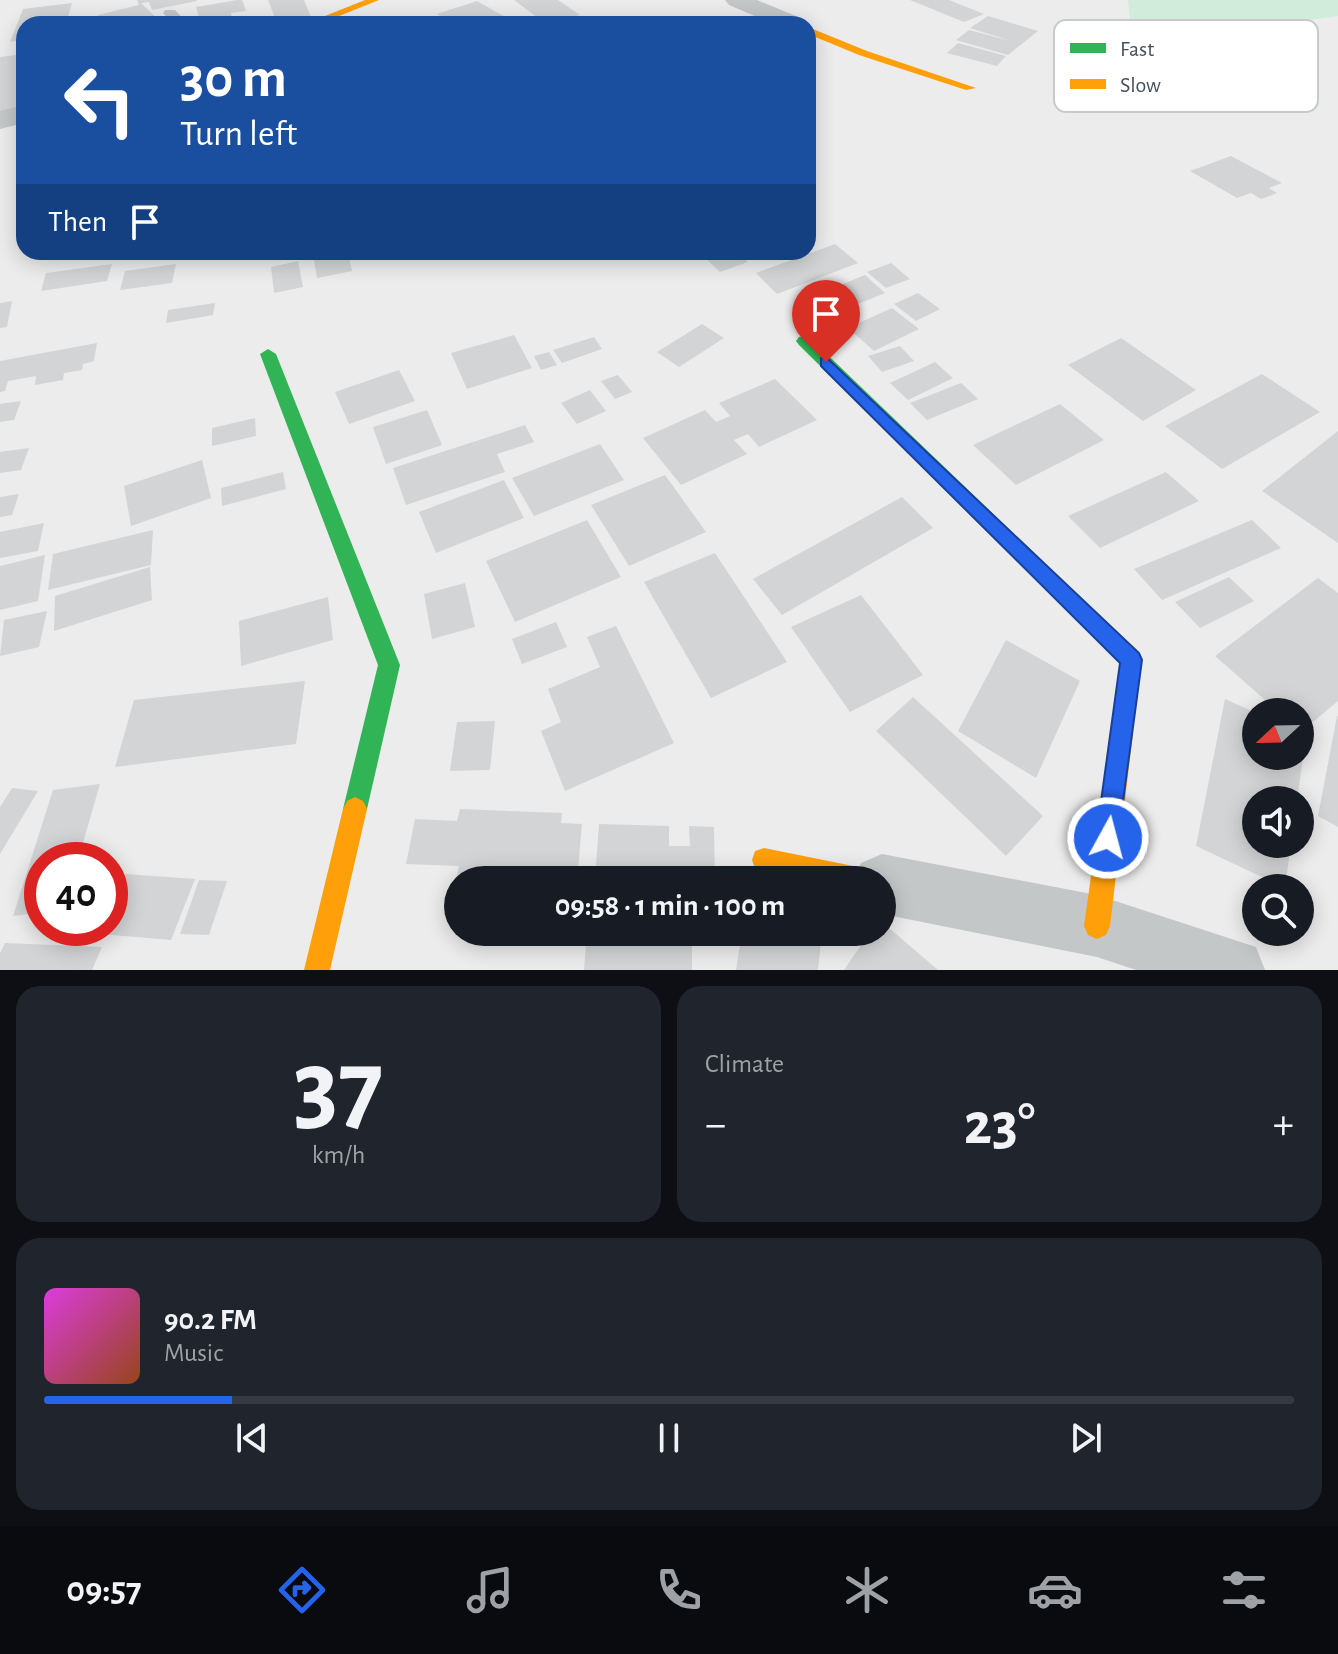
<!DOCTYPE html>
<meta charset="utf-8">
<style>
body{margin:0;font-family:"Alegreya Sans",sans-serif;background:#20242c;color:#f1f3f6;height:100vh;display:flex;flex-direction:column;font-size:30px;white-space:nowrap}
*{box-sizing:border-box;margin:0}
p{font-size:26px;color:#9ea1a6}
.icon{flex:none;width:44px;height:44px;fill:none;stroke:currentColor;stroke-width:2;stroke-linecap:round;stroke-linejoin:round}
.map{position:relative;height:970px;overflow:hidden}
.details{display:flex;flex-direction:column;gap:16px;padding:16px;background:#0d0f14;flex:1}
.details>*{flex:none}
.guide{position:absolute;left:16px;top:16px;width:800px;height:244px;border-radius:24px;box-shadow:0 4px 20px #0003;background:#1a4fa0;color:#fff;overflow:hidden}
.needle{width:52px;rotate:248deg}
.tools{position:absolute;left:1242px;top:698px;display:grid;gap:16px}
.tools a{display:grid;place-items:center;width:72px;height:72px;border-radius:50%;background:#171b24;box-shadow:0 4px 20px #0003;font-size:40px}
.speed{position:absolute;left:24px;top:842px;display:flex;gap:16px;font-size:40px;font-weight:700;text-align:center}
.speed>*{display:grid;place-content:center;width:104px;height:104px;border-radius:50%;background:#171b24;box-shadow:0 4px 20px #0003;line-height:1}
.speed .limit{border:12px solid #d22;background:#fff;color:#111}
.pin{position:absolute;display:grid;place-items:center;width:68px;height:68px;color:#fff;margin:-82px -34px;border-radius:50% 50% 50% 0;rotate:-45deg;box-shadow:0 0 8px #0007}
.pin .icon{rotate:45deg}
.me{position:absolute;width:88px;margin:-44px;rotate:7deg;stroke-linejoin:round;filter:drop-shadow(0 0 6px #0008)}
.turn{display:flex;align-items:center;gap:28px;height:168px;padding:0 32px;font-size:36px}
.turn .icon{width:104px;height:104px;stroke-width:2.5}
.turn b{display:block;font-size:56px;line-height:68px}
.then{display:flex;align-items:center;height:76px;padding:0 32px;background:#0003;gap:16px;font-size:30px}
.big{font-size:60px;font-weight:700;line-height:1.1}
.details .card{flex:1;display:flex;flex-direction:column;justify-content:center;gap:12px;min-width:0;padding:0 28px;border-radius:24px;background:#20242c}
.details .dial{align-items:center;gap:0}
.dial b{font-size:104px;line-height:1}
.song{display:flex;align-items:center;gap:24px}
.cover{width:96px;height:96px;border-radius:12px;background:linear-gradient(135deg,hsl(300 70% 55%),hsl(20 70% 35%))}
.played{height:8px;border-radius:4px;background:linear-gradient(90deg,#2563eb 15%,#363941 15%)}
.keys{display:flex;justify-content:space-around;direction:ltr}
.heat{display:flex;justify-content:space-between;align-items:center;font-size:44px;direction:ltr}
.details .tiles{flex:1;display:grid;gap:16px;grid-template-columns:1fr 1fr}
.card:last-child{grid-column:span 2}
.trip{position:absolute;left:444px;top:866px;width:452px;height:80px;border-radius:40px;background:#171b24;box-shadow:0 4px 20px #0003;font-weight:700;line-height:80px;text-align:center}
.tabs{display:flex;height:128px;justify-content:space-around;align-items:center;background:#090b0e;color:#9ea1a6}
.tabs .icon{width:56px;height:56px}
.tabs .active{color:#2563eb}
.tabs b{font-size:36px;color:#f1f3f6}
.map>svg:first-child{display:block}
.green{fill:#d1ecda}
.building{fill:#d3d4d5}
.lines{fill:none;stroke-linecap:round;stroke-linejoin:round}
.lane{fill:#c4c7c8;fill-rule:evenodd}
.street{fill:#c4c7c8;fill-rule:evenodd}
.fast{fill:#30b455;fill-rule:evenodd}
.slow{fill:#ff9f0a;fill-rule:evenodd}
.route{fill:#2563eb;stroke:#184099;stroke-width:2}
.key{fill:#fff;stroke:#c7cacd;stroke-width:2}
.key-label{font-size:22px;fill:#455058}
</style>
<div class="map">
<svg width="1338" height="970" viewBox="0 0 1338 970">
<rect width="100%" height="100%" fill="#edecec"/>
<path class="green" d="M1128,0H1338V16L1132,45Z"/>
<path class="building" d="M137,0H197V1L152,10L149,2L141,3L163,24H96L98,15L139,5Z
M237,0H242L246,11L231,13L233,21L250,18L252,24H201L196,7Z
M268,0H304L311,17L277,23Z
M514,0H558L580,15L546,24Z
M910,0H949L984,14L964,22Z
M477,1L507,18L489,24H454L437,14Z
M72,3L66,24H24V40L10,42L23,9Z
M988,16L1038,31L1008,55L956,40L969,30L1011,41L970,28Z
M958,43L1006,56L997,66L947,53Z
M24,54V100L19,112L0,114V57Z
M1231,156L1282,183L1269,188L1277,193L1261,199L1251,193L1237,198L1190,171Z
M835,244L858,263L777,294L756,273Z
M324,252H348L352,271L317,278L313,254Z
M699,252H737L748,262L720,272Z
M298,261L303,287L274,293L271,267Z
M891,263L910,279L886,288L867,272Z
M112,264L107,281L41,291L46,273Z
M176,264L172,283L120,290L125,271Z
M865,275L885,293L826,317L806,299Z
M918,293L940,309L916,321L894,304Z
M12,301L7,327L0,328V303Z
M215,303L213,315L166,323L168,310Z
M892,308L919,329L874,351L848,328Z
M702,324L724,338L679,367L657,352Z
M514,335L532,368L467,389L451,353Z
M594,337L602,349L562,363L553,350Z
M1121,338L1196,390L1143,421L1068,365Z
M97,343L94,361L83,364L82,370L64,373L63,380L35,385L36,376L8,381L5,391L0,392V361Z
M900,346L914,361L882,372L868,356Z
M549,352L557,365L541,370L534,356Z
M935,362L953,378L908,400L890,383Z
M399,370L415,401L349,424L335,392Z
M1262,374L1320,412L1222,469L1165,426Z
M618,375L632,392L615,399L601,381Z
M775,379L817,420L759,447L748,434L734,440L747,454L681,485L643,438L705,410L716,422L730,416L719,403Z
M961,383L978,399L927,420L910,403Z
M590,390L606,411L577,424L561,403Z
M21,401L14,420L0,422V404Z
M1060,404L1104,440L1016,485L973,445Z
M427,410L442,445L386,464L373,427Z
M255,418L256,436L212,446V428Z
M525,425L534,442L497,454L505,472L406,505L393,468Z
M1338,431V543L1262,491Z
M600,444L624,480L534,516L512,478Z
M29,448L21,470L0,473V452Z
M202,460L211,498L131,526L124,486Z
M283,472L286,489L222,506L221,488Z
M1166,472L1199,501L1100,548L1068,516Z
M665,475L706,532L629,566L591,505Z
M504,480L524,518L436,553L419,512Z
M19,494L12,515L0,517V497Z
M902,497L933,528L782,615L753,579Z
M587,520L621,577L515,622L486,561Z
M1252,520L1281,548L1162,600L1134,569Z
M44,523L38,551L0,558V532Z
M153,530L151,565L48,590L53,554Z
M715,553L787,662L711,698L644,582Z
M45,555L38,601L0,610V566Z
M150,567L152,600L54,631L55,596Z
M1229,577L1254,601L1200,628L1175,602Z
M1318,578L1338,593V701L1301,732L1300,712H1279L1215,656Z
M465,583L475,627L432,639L424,594Z
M861,595L923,675L850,712L791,627Z
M328,597L333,640L241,666L239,621Z
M47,611L39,647L0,656L4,620Z
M556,622L567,647L522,664L512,639Z
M616,626L674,743L565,791L541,731L561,722L548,689L600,667L587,637Z
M1006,640L1080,681L1036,778L958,731Z
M305,681L296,744L115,767L134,700Z
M913,697L1043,816L1006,856L876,731Z
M1225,699L1256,713V756H1300V733L1306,736L1297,800H1256V844H1291L1285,888L1196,846Z
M1337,716H1338V827L1318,816Z
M495,721L490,770L450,771L457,722Z
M100,784L78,860H42V912L13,916L53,790Z
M12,788L38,791L0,854V807Z
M460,809L562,813L561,823L582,824L577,880H456L459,866L406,864L415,819L457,821Z
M599,824L669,826V846H690L689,826L714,827L715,880H595Z
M126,874L195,879L171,940L100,934L102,928H110V910Z
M199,880L227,881L209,935L180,934Z
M882,922L938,970H844L870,932H882Z
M587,932H692V970H584Z
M742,932H822L818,970H736Z
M5,943L102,947L92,970H0V953Z"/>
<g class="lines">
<path class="lane" d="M165,10H175L188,24H173L163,13Z"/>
<path class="street" d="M725,0H757L803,19L806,24H773L729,5Z
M24,105V123L0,129V111Z
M882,854L1097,895L1256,947L1265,970H1136L1097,957L882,914V880H853L861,863Z"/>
<path class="fast" d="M804,336L809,337L1138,653L1142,660L1130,740L1122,744L1114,740L1111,733L1120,663L799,345L796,341L799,337Z
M268,349L276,354L400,665L367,809L363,817L355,821L347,817L343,809L378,665L260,354Z"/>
<path class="slow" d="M365,0H379L319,24H305Z
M808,27L867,51L976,88L966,90L859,55L808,34Z
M1122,722L1130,726L1133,733L1110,926L1106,935L1097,939L1088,935L1084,926L1111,733L1114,726Z
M355,797L363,801L367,809L330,970H304L343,809L347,801Z
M764,848L863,868L872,871L875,880C836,880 793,884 755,869L752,860L755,851Z"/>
</g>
<path class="route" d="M826,357L1139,653L1142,660L1117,846L1108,850L1100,846L1096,838L1120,663L821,366V358Z"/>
<rect x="1054" y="20" width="264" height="92" rx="12" class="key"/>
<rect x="1070" y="43" width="36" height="10" fill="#30b455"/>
<rect x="1070" y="79" width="36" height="10" fill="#ff9f0a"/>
<g class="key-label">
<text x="1120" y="56">Fast</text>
<text x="1120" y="92">Slow</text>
</g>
</svg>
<div class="tools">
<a><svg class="needle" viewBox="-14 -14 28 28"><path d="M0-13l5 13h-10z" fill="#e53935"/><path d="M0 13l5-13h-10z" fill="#9ea1a6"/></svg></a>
<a><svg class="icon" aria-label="sound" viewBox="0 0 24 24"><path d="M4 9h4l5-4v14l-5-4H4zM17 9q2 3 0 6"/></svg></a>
<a><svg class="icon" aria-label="search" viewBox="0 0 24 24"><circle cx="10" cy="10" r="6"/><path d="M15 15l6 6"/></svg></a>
</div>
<div class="speed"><div class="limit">40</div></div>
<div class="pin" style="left:826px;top:362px;background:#d93025"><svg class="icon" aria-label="arrive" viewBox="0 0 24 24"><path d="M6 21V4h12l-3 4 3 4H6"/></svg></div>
<svg class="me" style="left:1108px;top:838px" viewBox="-20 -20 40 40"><circle r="17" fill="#2563eb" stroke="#fff" stroke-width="3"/><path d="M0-11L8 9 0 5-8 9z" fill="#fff"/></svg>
<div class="trip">09:58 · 1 min · 100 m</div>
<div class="guide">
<div class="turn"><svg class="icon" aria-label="left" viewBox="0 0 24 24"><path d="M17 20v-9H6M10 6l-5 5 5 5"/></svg><div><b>30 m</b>Turn left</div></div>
<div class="then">Then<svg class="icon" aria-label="arrive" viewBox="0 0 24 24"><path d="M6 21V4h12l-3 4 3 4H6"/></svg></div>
</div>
</div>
<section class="details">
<div class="tiles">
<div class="card dial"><b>37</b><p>km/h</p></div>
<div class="card"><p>Climate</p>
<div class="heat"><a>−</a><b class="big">23°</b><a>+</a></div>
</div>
<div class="card">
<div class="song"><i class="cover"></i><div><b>90.2 FM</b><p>Music</p></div></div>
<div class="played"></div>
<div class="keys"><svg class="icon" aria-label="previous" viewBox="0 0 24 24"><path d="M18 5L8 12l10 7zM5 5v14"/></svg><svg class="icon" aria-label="pause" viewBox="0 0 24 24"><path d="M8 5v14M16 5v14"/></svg><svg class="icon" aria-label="next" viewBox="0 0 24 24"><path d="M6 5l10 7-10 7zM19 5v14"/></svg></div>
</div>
</div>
</section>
<nav class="tabs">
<b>09:57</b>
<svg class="icon active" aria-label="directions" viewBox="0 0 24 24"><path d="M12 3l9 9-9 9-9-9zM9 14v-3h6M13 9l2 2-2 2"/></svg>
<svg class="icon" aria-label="music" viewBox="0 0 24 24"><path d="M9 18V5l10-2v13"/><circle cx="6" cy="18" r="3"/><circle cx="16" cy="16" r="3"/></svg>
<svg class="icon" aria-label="phone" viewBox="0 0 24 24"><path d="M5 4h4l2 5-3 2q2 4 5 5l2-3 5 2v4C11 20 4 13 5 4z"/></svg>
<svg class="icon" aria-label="climate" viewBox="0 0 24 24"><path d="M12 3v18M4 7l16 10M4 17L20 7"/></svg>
<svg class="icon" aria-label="car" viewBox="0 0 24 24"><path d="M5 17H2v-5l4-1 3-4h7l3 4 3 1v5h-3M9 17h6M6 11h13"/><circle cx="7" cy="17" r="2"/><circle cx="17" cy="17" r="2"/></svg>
<svg class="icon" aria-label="filters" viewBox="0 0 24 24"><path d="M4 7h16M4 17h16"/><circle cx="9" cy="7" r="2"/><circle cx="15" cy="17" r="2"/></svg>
</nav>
